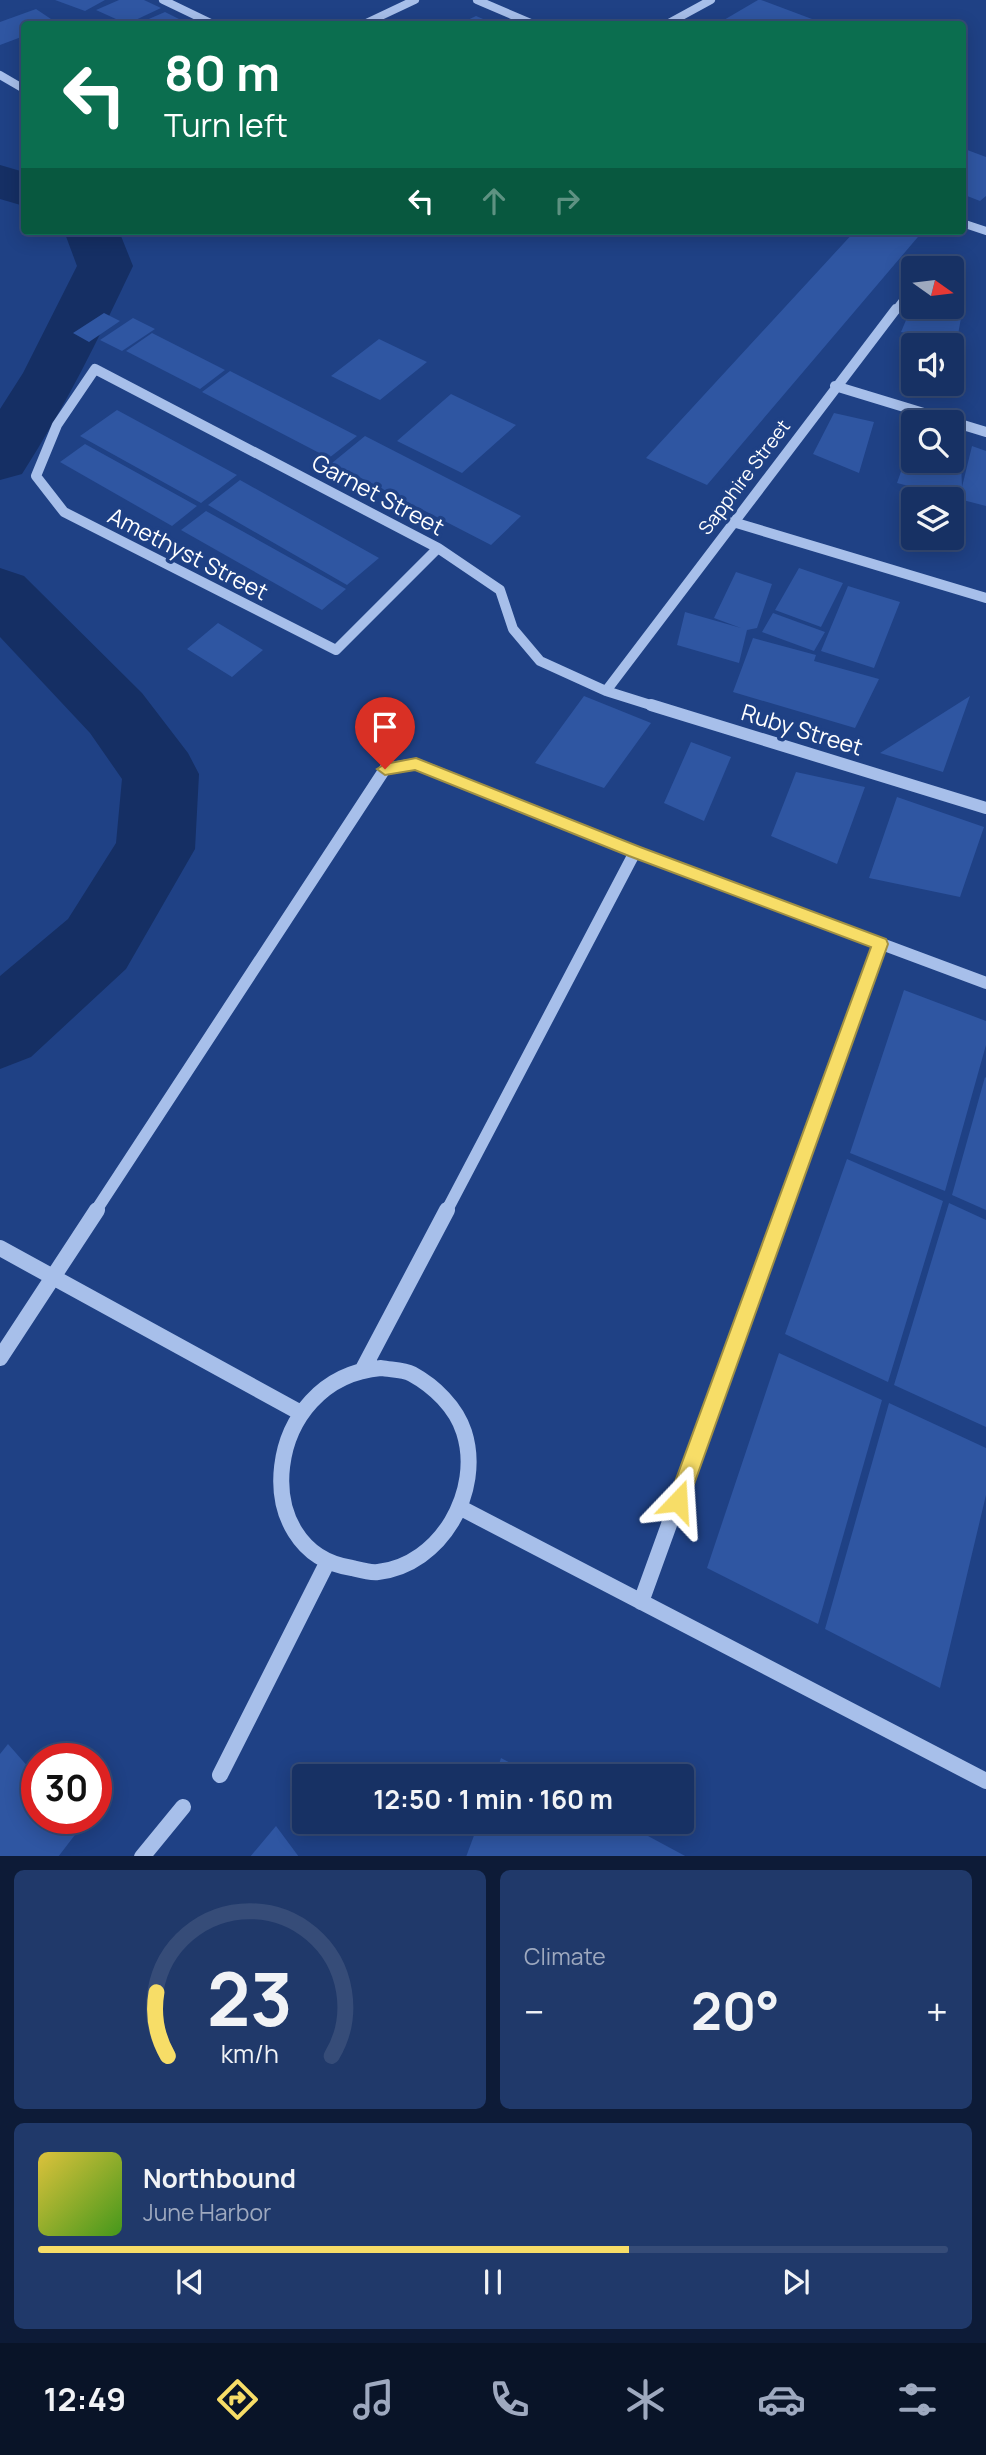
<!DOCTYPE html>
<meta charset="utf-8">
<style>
body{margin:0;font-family:Manrope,sans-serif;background:#20396a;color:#f1f3f6;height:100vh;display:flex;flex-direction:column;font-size:26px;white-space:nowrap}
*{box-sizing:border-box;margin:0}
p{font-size:23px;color:#9ea9bf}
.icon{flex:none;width:38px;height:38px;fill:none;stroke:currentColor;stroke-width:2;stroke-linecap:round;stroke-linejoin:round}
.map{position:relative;height:1856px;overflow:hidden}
.sheet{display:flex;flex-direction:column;gap:14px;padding:14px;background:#0d1b37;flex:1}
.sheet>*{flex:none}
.guide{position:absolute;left:21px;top:21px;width:945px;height:214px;border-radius:7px;box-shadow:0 4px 18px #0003,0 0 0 2px #364c78;background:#0b6e4f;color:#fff;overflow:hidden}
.needle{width:46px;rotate:104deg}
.fabs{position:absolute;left:901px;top:256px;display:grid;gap:14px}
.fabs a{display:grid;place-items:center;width:63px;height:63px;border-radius:7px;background:#173164;box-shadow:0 4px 18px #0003,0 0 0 2px #364c78;font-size:35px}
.speed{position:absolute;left:21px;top:1743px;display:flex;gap:14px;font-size:35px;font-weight:700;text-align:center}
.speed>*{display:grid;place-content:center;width:91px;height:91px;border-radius:50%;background:#173164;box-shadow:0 4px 18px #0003,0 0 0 2px #364c78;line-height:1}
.speed .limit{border:10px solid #d22;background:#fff;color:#111}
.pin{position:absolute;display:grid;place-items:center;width:60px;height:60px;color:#fff;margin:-72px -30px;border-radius:50% 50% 50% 0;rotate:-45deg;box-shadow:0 0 7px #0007}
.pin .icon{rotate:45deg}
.me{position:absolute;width:77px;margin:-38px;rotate:20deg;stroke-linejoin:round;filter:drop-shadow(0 0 5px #0008)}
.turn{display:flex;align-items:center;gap:24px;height:147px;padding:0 28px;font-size:32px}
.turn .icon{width:91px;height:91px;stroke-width:2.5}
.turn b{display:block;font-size:49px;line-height:60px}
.lanes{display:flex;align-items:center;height:66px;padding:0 28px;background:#0003;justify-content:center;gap:35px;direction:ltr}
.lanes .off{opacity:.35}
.big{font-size:52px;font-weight:700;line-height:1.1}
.sheet .tile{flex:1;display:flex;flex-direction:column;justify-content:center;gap:10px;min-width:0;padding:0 24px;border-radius:10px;background:#20396a}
.sheet .dial{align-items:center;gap:0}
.dial svg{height:182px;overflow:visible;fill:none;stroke:#364c78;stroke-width:7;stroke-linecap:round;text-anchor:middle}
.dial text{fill:#f1f3f6;stroke:none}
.song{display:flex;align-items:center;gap:21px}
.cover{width:84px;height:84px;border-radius:10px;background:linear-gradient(135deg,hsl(50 70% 55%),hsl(100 70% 35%))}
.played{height:7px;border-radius:4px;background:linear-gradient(90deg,#f7dd67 65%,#364c78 65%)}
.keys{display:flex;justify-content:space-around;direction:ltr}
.heat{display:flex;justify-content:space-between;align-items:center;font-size:38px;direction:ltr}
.sheet .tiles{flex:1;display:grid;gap:14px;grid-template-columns:1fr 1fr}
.tile:last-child{grid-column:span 2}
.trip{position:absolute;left:292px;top:1764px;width:402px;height:70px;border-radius:7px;background:#173164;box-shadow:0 4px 18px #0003,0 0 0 2px #364c78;font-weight:700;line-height:70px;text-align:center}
.menu{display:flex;height:112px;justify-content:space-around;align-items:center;background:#091428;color:#9ea9bf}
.menu .icon{width:49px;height:49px}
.menu .on{color:#f7dd67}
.menu b{font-size:32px;color:#f1f3f6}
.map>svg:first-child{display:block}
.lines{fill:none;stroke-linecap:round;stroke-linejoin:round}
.river{fill:#152f64;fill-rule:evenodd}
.building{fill:#2f56a2}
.minor-far3{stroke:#a7bfea;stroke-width:8}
.minor-far2{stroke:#a7bfea;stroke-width:10}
.minor-far1{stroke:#a7bfea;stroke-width:12}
.minor{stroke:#a7bfea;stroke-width:16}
.route{fill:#f7dd67;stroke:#a19043;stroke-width:2}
.labels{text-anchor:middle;stroke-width:7;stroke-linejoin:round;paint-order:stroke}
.far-street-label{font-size:19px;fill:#fff;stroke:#1f4185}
.street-label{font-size:23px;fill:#fff;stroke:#1f4185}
</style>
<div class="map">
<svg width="986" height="1857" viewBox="0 0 986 1857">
<rect width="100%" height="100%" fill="#1f4185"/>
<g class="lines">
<path class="river" d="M0,165L24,172V206L0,199Z
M64,231H119L133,266C99,338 65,407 22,474L0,480V409L23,373L77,266Z
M0,568L24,576L142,693L188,753L199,774L195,849L126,969L31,1057L0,1069V976L68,919L116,843L122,779L90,733L0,637Z"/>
</g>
<path class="building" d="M55,0H105L85,11Z
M119,0H144L161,8L127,24L96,10Z
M758,0H761L812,19L803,24H717Z
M36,9L57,23L24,24V36L0,45V22Z
M165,12L189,24H137Z
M476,16L495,24H459Z
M962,148L986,157V196L980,201L962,194Z
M855,231H923L707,485L646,458Z
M912,306H934L962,313L956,345L901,332Z
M104,313L120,321L89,342L73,333Z
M133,318L155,329L122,351L100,340Z
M152,333L225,370L200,389L126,351Z
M379,339L427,362L380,400L331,376Z
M230,371L357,436L329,458L202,392Z
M451,394L516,425L462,473L397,441Z
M117,410L237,475L201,503L80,436Z
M834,413L874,422L859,473L813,454Z
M365,436L521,516L491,545L332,463Z
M952,436L960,438L962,487L972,446L986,451V506L897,483L913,437L914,460H952Z
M85,444L197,506L172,526L60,462Z
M240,480L379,558L347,585L208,505Z
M206,511L346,589L322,610L181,530Z
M799,568L843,583L821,627L775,610Z
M736,572L772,584L757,628L747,630L739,663L677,645L685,612L741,628L714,618Z
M848,586L900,602L874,668L821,651Z
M773,613L825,632L814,651L762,632Z
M218,623L263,650L232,677L187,649Z
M753,638L816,655L814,661L879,679L855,728L733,692Z
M584,696L651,723L604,788L535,763Z
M970,696L943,772L880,753Z
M691,742L731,757L704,821L664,803Z
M796,772L865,787L837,864L771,836Z
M897,797L984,827L960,897L869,878Z
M904,990L986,1021V1045L945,1191L850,1153Z
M985,1077L986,1078V1210L952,1195Z
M847,1159L943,1201L888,1382L785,1334Z
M949,1203L986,1220V1427L894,1385Z
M779,1353L882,1400L818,1624L707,1568Z
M889,1403L986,1448V1495L940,1688L825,1629Z
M8,1744L37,1777V1818H73L81,1827L58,1857H0V1754Z
M501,1758L536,1776H495Z
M479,1822H622L687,1857H466Z
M276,1826L299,1857H250Z"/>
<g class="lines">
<path class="minor-far3" d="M163,0L213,24
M477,0L533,24
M364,24L415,0
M667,24L711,0
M0,75L24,89
M962,223L986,231
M895,311L914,286"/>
<path class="minor-far2" d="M95,369L438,548L336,650L64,512L36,476L57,425Z
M835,386L986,432
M733,522L986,598
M438,548L500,590L513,629L540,661L606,691L657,707
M606,691L896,309"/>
<path class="minor-far1" d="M651,705L986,808
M95,1212L385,769L416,764L635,852L986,983
M446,1212L635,852
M783,1212L880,944"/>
<path class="minor" d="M0,1248L299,1412
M0,1358L97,1210
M381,1368C391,1370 403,1369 412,1374C434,1386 456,1407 464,1432C483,1491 441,1565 378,1572C370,1573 360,1570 352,1568C246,1553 262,1378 381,1368Z
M362,1371L447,1210
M461,1508L986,1781
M641,1602L783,1210
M220,1775L327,1563
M142,1857L183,1807"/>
</g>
<path class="route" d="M416,758L640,847L886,939L888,944L688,1501L685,1508L678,1511L671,1508L668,1501L871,947L629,856L415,770L385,775L377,769L385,764Z"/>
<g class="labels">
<g class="far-street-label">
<text transform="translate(744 477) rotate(-53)" y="7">Sapphire Street</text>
</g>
<g class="street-label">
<text transform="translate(378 495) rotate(28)" y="8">Garnet Street</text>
<text transform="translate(188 554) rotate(27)" y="8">Amethyst Street</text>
<text transform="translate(802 730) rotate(17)" y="8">Ruby Street</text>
</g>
</g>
</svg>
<div class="fabs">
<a><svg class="needle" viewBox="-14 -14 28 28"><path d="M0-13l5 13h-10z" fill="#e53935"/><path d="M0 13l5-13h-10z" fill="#9ea9bf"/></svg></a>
<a><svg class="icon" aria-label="sound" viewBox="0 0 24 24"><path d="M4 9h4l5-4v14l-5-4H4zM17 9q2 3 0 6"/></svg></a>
<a><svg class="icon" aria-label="search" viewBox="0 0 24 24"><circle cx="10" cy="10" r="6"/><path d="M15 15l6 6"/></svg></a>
<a><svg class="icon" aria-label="layers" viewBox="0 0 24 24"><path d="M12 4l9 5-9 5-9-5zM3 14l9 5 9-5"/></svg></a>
</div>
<div class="speed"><div class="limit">30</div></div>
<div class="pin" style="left:385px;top:769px;background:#d93025"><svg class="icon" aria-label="arrive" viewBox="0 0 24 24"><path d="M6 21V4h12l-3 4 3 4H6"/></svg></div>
<svg class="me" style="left:678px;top:1501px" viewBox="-20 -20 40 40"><path d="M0-17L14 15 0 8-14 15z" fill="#f7dd67" stroke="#fff" stroke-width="4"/></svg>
<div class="trip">12:50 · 1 min · 160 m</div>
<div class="guide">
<div class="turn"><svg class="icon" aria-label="left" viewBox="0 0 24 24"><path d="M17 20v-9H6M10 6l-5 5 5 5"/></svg><div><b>80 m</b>Turn left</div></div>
<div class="lanes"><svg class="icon" aria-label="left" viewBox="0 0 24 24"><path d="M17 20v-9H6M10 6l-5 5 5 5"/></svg><svg class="icon off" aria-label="ahead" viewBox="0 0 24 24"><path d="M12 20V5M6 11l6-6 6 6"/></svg><svg class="icon off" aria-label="right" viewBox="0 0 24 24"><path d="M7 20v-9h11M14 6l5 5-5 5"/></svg></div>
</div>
</div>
<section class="sheet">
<div class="tiles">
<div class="tile dial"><svg viewBox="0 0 100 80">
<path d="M14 69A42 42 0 1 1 86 69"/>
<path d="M14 69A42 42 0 0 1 9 41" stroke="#f7dd67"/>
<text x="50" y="56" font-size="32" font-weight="700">23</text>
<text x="50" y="72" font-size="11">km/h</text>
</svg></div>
<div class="tile"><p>Climate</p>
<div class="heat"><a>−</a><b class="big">20°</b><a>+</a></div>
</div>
<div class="tile">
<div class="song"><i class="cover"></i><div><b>Northbound</b><p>June Harbor</p></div></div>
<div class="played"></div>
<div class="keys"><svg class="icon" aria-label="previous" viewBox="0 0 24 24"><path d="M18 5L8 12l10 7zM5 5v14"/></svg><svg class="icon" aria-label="pause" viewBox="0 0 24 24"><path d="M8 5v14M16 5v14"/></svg><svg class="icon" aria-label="next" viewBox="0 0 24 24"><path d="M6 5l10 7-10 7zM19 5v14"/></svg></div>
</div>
</div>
</section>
<nav class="menu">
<b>12:49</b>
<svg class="icon on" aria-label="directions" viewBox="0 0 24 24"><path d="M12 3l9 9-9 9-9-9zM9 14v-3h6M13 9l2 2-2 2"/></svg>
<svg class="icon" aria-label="music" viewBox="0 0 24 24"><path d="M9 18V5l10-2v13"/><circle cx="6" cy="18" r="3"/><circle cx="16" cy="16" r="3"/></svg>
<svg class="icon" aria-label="phone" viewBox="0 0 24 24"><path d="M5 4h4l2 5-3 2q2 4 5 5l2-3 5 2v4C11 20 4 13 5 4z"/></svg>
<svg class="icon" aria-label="climate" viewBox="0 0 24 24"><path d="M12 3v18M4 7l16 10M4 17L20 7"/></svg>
<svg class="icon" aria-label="car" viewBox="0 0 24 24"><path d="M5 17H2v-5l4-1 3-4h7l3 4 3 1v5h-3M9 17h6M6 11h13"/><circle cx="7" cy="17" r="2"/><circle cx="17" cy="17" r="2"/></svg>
<svg class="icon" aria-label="filters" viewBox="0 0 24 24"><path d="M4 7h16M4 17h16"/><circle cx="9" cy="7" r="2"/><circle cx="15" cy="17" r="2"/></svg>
</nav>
